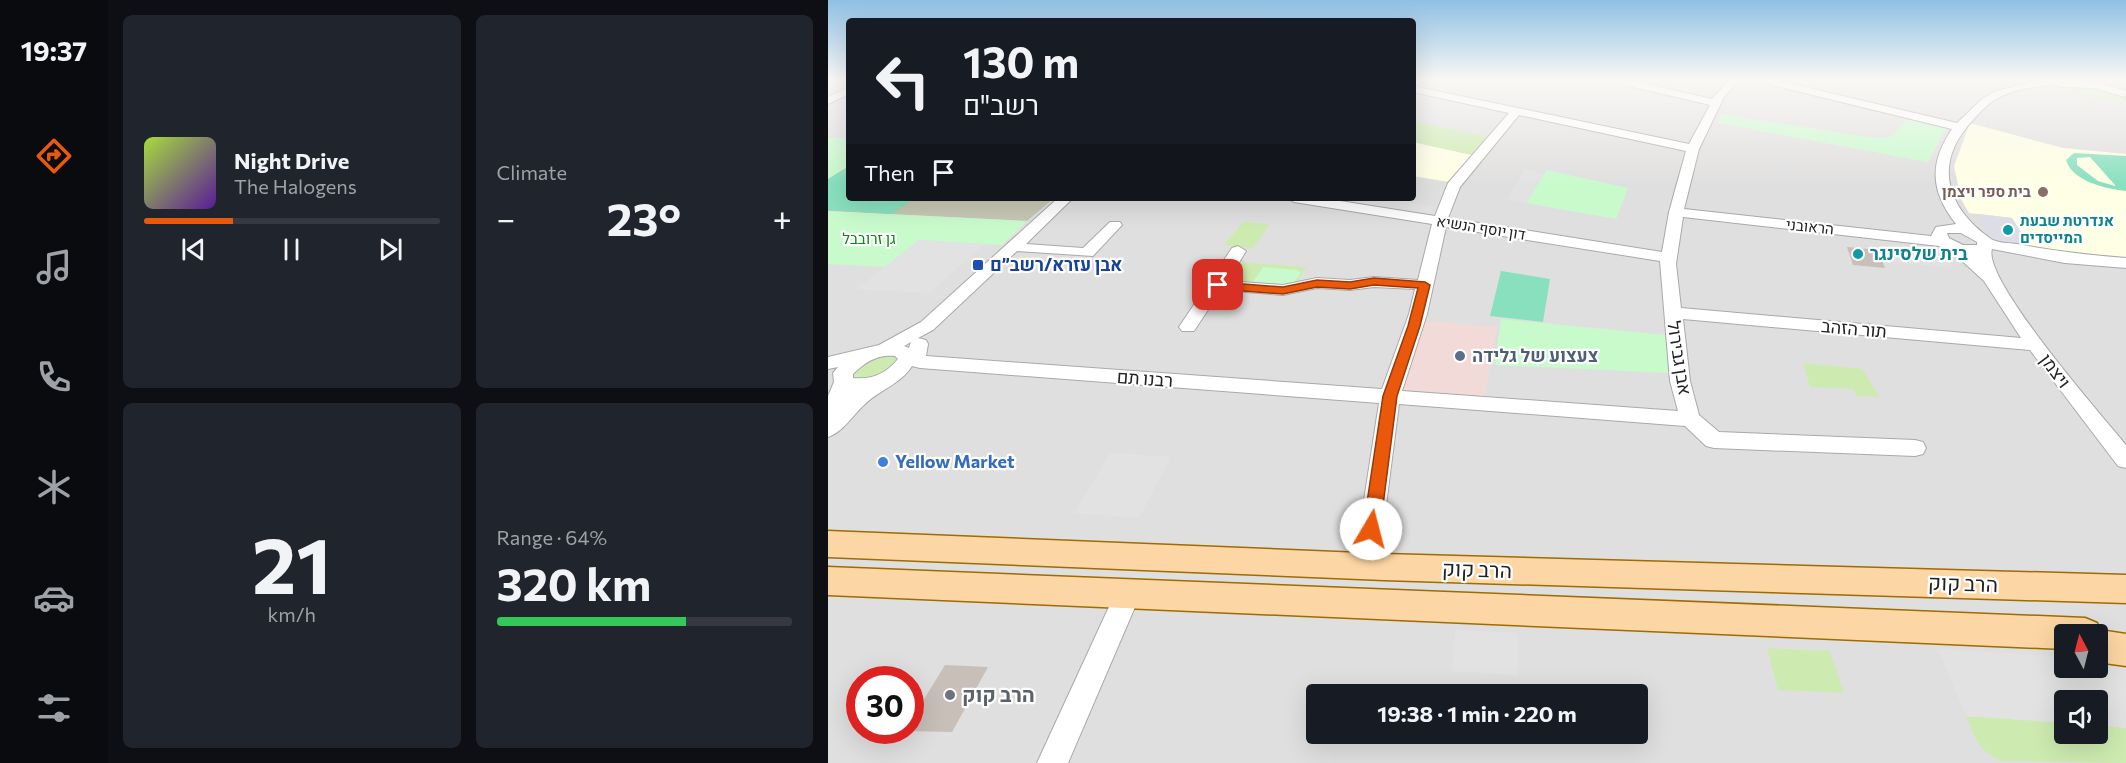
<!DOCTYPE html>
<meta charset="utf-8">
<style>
body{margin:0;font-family:Commissioner,Heebo,sans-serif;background:#20242c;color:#f1f3f6;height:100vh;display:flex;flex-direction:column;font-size:22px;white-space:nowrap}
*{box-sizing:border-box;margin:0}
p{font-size:20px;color:#9ea1a6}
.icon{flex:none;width:33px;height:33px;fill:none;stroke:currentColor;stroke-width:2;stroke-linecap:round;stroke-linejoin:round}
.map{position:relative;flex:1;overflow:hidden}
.drawer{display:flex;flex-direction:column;gap:15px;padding:15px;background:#0d0f14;width:720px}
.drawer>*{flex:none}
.hud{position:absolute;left:18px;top:18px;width:570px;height:183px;border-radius:6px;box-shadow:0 6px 24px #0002;background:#171b24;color:#f1f3f6;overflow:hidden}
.needle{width:39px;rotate:353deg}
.controls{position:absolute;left:1226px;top:624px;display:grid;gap:12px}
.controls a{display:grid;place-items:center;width:54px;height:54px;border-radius:6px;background:#171b24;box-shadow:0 6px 24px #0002;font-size:30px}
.speed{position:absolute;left:18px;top:666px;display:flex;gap:12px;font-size:30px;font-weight:700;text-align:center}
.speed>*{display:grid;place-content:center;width:78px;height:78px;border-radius:50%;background:#171b24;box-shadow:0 6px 24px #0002;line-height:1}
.speed .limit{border:9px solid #d22;background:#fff;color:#111}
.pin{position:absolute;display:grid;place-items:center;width:51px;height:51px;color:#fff;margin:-26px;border-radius:12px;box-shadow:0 3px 9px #0006}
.me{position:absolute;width:66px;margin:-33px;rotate:8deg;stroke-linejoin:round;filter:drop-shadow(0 0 4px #0008)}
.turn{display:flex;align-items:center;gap:21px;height:126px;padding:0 18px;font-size:27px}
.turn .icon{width:78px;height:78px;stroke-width:2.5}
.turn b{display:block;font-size:42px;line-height:51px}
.then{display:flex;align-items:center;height:57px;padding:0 18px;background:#0003;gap:12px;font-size:22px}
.big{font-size:45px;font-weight:700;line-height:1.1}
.drawer .tile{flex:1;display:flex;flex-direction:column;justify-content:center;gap:9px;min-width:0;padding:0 21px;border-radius:9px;background:#20242c}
.drawer .dial{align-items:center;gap:0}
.dial b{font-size:78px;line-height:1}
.song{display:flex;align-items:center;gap:18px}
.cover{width:72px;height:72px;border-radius:9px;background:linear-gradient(135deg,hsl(80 70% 55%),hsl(270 70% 35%))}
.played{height:6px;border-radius:3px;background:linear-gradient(90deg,#ea580c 30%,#363941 30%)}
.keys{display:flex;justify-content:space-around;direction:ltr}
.heat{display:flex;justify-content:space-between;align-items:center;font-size:33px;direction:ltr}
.charge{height:9px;border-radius:4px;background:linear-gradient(90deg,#34c759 64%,#363941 0)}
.drawer .tiles{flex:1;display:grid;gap:15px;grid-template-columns:repeat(2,1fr)}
.trip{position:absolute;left:478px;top:684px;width:342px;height:60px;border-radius:6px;background:#171b24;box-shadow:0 6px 24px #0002;font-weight:700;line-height:60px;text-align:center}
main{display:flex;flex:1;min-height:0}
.tab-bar{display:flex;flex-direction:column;width:108px;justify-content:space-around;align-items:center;background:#090b0e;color:#9ea1a6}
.tab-bar .icon{width:42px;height:42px}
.tab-bar .selected{color:#ea580c}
.tab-bar b{font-size:27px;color:#f1f3f6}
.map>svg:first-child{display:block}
.residential{fill:#e0dfdf;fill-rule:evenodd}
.commercial{fill:#f2dad9}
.education{fill:#ffffe5}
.construction{fill:#c7c7b4}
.grass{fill:#cdebb0}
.park{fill:#c8facc}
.pitch{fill:#88e0be;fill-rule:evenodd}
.parking{fill:#e2e2e2}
.plaza{fill:#dddde8}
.building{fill:#c7bfb8}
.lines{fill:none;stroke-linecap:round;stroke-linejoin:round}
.minor-casing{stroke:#a9a9a9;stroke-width:2}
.major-casing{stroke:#a06b00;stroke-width:3}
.minor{fill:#fff;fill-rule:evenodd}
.major{fill:#fcd6a4;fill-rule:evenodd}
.route{fill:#ea580c;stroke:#983908;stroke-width:1.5}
.education-dot{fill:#8d6e63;stroke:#fff;stroke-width:2}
.culture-dot{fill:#0f9aa8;stroke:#fff;stroke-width:2}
.transit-dot{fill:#1a4fb4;stroke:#fff;stroke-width:2}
.service-dot{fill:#5c6f8a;stroke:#fff;stroke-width:2}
.shop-dot{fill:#3f7fe0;stroke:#fff;stroke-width:2}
.worship-dot{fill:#6b7280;stroke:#fff;stroke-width:2}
.labels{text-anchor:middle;stroke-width:4.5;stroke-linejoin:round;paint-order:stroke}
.far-education-label{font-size:15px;font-weight:bold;fill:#785e54;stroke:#fff;text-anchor:end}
.far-culture-label{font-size:15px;font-weight:bold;fill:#0d838f;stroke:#fff;text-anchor:start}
.far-street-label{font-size:15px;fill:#222;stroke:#fff}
.far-park-label{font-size:15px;fill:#0c8416;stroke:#fff}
.culture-label{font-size:18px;font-weight:bold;fill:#0d838f;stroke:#fff;text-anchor:start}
.transit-label{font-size:18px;font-weight:bold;fill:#164399;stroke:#fff;text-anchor:start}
.street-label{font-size:18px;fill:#222;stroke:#fff}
.service-label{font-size:18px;font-weight:bold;fill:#4e5e75;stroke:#fff;text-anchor:start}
.shop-label{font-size:18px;font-weight:bold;fill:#366cbe;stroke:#fff;text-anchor:start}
.near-street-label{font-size:21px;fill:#222;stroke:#fff}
.near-worship-label{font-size:21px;font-weight:bold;fill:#5b616d;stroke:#fff;text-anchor:start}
</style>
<main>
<nav class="tab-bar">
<b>19:37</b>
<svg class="icon selected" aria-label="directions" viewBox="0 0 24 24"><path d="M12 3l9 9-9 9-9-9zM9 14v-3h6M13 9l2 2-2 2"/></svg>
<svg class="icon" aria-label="music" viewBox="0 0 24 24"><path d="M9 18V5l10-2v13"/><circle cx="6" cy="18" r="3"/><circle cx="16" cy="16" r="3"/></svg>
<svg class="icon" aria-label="phone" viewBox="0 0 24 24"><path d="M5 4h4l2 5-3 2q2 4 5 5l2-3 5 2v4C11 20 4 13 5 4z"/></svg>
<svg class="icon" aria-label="climate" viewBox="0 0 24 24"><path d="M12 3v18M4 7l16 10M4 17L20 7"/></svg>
<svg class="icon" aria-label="car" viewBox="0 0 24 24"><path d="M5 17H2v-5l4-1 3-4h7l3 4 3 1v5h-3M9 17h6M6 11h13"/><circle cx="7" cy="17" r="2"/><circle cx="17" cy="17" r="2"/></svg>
<svg class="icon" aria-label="filters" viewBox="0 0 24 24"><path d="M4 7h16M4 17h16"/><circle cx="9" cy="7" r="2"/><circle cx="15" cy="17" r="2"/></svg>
</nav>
<section class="drawer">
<div class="tiles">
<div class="tile">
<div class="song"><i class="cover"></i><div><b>Night Drive</b><p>The Halogens</p></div></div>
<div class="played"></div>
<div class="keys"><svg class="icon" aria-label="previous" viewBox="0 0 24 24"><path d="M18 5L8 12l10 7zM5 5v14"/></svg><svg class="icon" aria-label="pause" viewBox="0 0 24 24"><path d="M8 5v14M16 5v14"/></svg><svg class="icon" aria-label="next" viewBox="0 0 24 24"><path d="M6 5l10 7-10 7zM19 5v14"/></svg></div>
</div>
<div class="tile"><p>Climate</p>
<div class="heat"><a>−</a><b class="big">23°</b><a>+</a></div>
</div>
<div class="tile dial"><b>21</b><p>km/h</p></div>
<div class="tile"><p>Range · 64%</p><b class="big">320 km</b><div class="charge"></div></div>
</div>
</section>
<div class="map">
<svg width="1298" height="763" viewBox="0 0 1298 763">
<rect width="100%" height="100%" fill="#f2efe9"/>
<path class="residential" d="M0,79H21V198H585V79H1298V763H0ZM1236,634H1269V668H1236ZM32,680H82V730H32ZM489,694H810V734H489ZM1236,700H1269V734H1236Z"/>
<path class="commercial" d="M595,321L669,327L655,404L573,397Z"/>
<path class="education" d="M1142,123L1235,148L1298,154V260L1203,249L1184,218L1141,213L1133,199L1126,166Z
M585,142L644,155L621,182L585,176Z"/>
<path class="construction" d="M21,166V198H226L199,221L0,211V179Z"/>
<path class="grass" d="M1263,88L1287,91L1298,96V102L1230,92Z
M585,121L660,137L644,155L585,142Z
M415,222L442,224L425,248L396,245Z
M412,262L478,267L469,283L398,284Z
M66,355L71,358C61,370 43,386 27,375L26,372L44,357Z
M975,363L1034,369L1052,397L1029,396L1025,389L982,387Z
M939,648L1002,651L1016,693L950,690Z
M1138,716L1236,723V734H1269V725L1298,728V763L1174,761C1149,750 1148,740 1138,716Z"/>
<path class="park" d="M893,114L1047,138L1062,137L1080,119L1118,128L1100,162L890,123Z
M0,138H21V166L0,179Z
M719,170L800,188L788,219L698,203Z
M0,211L199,221L174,245L91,240L57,267L0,264Z
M435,267L468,270L473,272C461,294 445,287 423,285Z
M673,319L837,335L842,373L667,365Z"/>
<path class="pitch" d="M1246,153L1298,156V191C1278,189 1244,181 1238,160ZM1262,157L1287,185V186L1270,181L1249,165V158Z
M21,166V198H87L64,214L0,210V179Z
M673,271L722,279L715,322L662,316Z"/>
<path class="parking" d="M697,169L716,174L698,203L679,199Z
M505,198H556L606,207L600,218L502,201Z
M91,240L157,244L101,293L29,289Z
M1059,244L1115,249L1125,268L1067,262Z
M282,453L343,457L311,518L246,513Z
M627,630L690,633V675L624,671Z
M1110,649L1236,657V668H1269V659L1298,661V728L1269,725V700H1236V723L1138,716Z"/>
<path class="plaza" d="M1151,214L1184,218L1201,245L1172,241L1162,236L1157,232Z"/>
<path class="building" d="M1019,247L1050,250L1057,268L1025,265Z
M117,665L160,667L124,732L78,731L82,730V722Z"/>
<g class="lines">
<defs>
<path id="minor" d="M797,79L884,99L902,79H912L896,97L871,149L856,209L1103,236L1108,227L1128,224C1102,191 1101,163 1124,129L927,81L926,79H943L1129,123L1154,99L1168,91L1215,79H1252L1250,81L1267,82L1298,91L1297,97L1266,88L1232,87L1227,84C1206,87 1183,89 1165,101C1158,106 1151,113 1145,120C1105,162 1117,207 1163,239C1169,243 1181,243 1189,244C1225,251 1261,255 1298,258V268L1237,263L1164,249C1154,279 1274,416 1298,445V468L1290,466L1202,350L855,319L862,381L871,415L891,432L1087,440L1095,442L1098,448L1095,454L1087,456L886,448L878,446L857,426L571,404L552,552L554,555L565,559L568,567L565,575L556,578L536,571L528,552L551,403L92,368L84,366C73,384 51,390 36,405C25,415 15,432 0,437V396L6,382L5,373L10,367L0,369V357L51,345L93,322L230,198H245L198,244L255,248L282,222H292L294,225L265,256L189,251L105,330L90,338L98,340L100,344L98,356L554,389L581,314L587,289L546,287L522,290L489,288L455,295L393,290L366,331H354L351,327L404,248L410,246L418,251L400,281L455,285L489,278L522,280L546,277L590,280L604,224L466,202L459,198H493L607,216L620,183L681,113L585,92V86L861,144L882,105L793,84L792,82ZM691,115L858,151L841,212L834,252L620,218L632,187ZM855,217L1111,246L1132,259L1156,281L1193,338L853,308L848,264ZM618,227L832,261L842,381L850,411L574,391L599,314ZM1119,233H1133L1149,242V245H1135L1121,238ZM83,342L81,348L76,346ZM67,356L70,359C58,374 43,380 25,378V374C37,362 50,354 67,356Z
M21,87V94L0,104V97Z
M300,581L309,585L313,593L240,763H209L291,585Z"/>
<path id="major" d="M0,531L556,554L1298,575V603L556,580L0,557Z
M0,567L1257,618L1269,623L1272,630L1298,634V666L1269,662V634H1236V649L0,595Z"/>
</defs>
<use href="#minor" class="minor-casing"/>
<use href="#major" class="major-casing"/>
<use href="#minor" class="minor"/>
<use href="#major" class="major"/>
</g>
<linearGradient id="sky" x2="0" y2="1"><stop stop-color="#8fc0e4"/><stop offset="0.43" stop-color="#f9f8f5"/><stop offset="1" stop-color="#f9f8f5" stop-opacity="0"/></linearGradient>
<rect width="1298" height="185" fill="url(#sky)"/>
<path class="route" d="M546,278L597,282L602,285L592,326L569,396L552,529L549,534L543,536L537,534L535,529L555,396L580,326L590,288L546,285L522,289L489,287L455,294L390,289L384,285L390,282L455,287L489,280L522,282Z"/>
<circle class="education-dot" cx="1215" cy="192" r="6"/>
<g class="culture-dot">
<circle cx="1180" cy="230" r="6"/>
<circle cx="1030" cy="254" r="6"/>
</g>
<rect class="transit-dot" x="144" y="259" width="12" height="12" rx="3"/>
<circle class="service-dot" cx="632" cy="356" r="6"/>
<circle class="shop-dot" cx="55" cy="462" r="6"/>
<circle class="worship-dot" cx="122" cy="695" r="6"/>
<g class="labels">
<g class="far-education-label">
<text x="1203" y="197">בית ספר ויצמן</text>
</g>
<g class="far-culture-label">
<text x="1192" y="226">אנדרטת שבעת<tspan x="1192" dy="17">המייסדים</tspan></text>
</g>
<g class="far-street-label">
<text transform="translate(982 227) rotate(6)" y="5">הראובני</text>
<text transform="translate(653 228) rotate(9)" y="5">דון יוסף הנשיא</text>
</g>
<g class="far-park-label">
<text x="41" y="244">גן זרובבל</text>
</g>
<g class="culture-label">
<text x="1042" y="260">בית שלסינגר</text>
</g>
<g class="transit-label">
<text x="162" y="271">אבן עזרא/רשב״ם</text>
</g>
<g class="street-label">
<text transform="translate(1026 329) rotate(5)" y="6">תור הזהב</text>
<text transform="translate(851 358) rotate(81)" y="6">אבן גבירול</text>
<text transform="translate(1227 371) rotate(53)" y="6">ויצמן</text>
<text transform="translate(317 379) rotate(4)" y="6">רבנו תם</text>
</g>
<g class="service-label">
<text x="644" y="362">צעצוע של גלידה</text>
</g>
<g class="shop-label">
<text x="67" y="468">Yellow Market</text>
</g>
<g class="near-street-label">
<text transform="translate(649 570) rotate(2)" y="7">הרב קוק</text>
<text transform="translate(1135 584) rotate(2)" y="7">הרב קוק</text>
</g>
<g class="near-worship-label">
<text x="134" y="702">הרב קוק</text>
</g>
</g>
</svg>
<div class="controls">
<a><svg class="needle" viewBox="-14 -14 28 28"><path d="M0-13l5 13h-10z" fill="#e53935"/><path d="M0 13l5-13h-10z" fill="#9ea1a6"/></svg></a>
<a><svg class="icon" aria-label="sound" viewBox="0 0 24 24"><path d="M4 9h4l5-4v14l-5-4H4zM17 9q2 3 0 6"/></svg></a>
</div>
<div class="speed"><div class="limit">30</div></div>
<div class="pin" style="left:390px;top:285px;background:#d93025"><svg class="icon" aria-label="arrive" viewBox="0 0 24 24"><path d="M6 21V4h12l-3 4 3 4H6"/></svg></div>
<svg class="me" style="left:543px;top:529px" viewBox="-20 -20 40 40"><circle r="19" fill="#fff"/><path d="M0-13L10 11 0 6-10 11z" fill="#ea580c"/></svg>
<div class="trip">19:38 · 1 min · 220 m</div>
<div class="hud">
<div class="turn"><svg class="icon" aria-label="left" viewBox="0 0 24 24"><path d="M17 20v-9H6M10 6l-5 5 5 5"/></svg><div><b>130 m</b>רשב&quot;ם</div></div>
<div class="then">Then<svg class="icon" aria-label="arrive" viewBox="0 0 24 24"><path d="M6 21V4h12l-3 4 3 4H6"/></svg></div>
</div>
</div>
</main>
